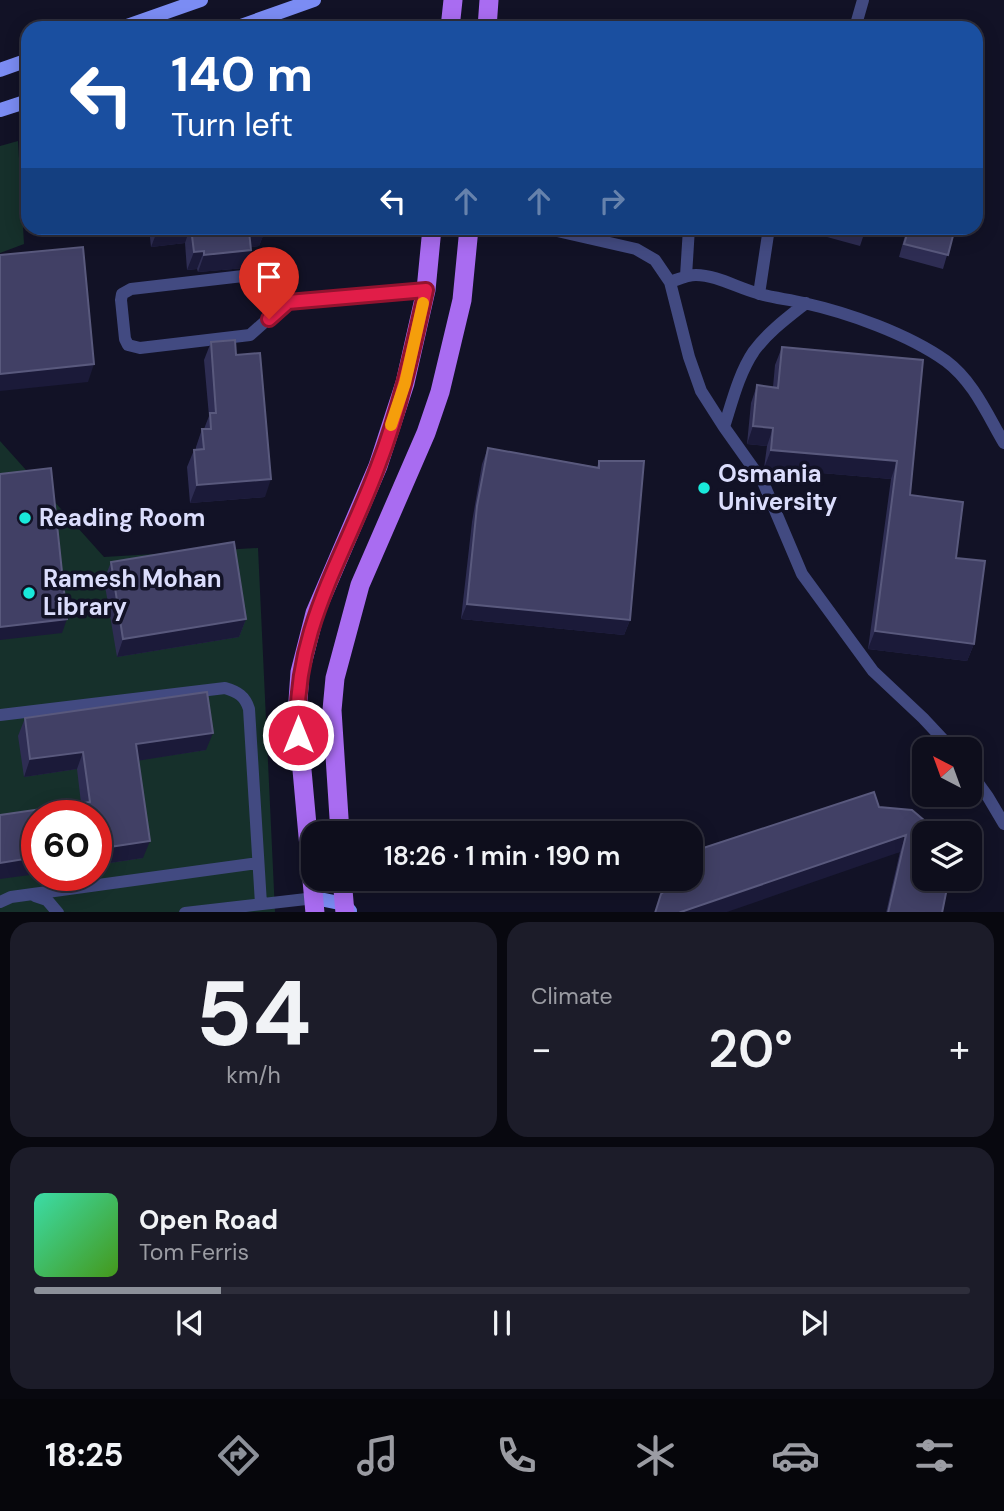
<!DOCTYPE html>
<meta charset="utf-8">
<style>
body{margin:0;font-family:"DM Sans",sans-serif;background:#1c1c29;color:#f1f3f6;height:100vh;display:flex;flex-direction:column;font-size:26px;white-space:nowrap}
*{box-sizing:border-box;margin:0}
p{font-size:23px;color:#9b9ca3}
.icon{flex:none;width:38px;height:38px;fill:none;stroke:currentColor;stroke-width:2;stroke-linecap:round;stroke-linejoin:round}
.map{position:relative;height:912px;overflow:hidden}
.side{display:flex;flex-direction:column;gap:10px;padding:10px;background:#08080f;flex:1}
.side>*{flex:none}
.guide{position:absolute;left:21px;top:21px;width:962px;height:214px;border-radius:21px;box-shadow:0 4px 18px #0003,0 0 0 2px #2e2e3b;background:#1a4fa0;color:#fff;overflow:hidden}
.needle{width:46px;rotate:319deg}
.controls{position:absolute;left:912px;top:737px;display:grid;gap:14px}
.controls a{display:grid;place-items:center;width:70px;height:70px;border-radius:14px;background:#0e0e1c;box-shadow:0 4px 18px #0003,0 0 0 2px #2e2e3b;font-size:35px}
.speed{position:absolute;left:21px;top:800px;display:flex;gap:14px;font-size:35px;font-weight:700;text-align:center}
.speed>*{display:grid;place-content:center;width:91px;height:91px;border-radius:50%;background:#0e0e1c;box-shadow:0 4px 18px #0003,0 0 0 2px #2e2e3b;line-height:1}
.speed .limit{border:10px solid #d22;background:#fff;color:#111}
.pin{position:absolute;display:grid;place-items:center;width:60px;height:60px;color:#fff;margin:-72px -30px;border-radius:50% 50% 50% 0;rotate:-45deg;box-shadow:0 0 7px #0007}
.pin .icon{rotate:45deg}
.me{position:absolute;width:77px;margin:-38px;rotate:0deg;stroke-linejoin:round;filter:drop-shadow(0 0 5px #0008)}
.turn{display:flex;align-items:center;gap:24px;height:147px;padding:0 35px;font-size:32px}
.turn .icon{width:91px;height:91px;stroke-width:2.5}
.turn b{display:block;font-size:49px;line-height:60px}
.lanes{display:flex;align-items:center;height:66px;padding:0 35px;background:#0003;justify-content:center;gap:35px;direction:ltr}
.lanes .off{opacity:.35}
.big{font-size:52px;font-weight:600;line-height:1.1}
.side .tile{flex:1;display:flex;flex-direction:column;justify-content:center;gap:10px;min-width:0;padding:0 24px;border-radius:21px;background:#1c1c29}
.side .dial{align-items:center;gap:0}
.dial b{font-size:91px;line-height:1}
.song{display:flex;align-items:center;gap:21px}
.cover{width:84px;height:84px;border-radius:10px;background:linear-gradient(135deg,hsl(160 70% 55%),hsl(100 70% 35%))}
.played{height:7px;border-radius:4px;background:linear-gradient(90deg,#8c9099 20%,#2e2e3b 20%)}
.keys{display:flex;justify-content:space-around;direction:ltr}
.heat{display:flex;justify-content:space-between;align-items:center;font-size:38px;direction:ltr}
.side .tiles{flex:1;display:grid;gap:10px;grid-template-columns:1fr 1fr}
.tile:last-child{grid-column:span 2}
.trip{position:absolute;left:301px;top:821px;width:402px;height:70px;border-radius:21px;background:#0e0e1c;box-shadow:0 4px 18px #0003,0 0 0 2px #2e2e3b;font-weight:600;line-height:70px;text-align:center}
.menu{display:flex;height:112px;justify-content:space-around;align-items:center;background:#06060b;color:#9b9ca3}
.menu .icon{width:49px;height:49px}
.menu .on{color:#8c9099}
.menu b{font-size:32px;color:#f1f3f6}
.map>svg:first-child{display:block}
.green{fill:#16302b;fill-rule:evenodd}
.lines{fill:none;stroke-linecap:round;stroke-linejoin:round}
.service{stroke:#424a81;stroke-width:12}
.secondary{stroke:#7b8cf3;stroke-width:14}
.primary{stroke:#a96cf1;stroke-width:19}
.wall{fill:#2e2d53}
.shaded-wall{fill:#1b1a39}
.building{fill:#414065;stroke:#59597d;stroke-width:2}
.route-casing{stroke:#92132f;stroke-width:18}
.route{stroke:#e11d48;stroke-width:12}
.slow{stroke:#f59e0b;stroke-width:12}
.poi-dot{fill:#19e9db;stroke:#121226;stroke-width:2.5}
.labels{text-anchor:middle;stroke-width:7;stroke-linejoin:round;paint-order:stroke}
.poi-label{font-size:24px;font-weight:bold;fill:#dbddfc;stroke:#121226;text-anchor:start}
</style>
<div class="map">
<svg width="1004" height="913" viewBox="0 0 1004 913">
<rect width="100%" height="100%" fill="#121226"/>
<path class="green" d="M18,141L24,244L0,253V146Z
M0,441L104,557L258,548L275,912H0ZM37,816H96V875H37Z"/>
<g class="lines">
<path class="service" d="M855,28L863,0
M544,228L636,249L655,260L670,282L689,357L701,391L724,427L763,482L802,574L873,671L923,718L952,749
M686,276L689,228
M670,282C679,279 687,275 696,275C716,275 738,288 757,293C772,298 788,299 804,303C849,313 908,334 946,361C973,381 987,414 1004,443
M759,294L769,228
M287,302L250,335L140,348L128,345L125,339L121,300L122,294L131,289L243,276L287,302L426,290
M724,427C732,402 739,373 754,351C768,332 787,318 806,303
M0,715L225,688C238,692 245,696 249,709L261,904
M970,772L988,797L1004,824
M35,896L47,900L58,913
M0,902L11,897L258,863
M185,913L315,898"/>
<path class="secondary" d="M121,28L201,0
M235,28L314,0
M0,70L28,60
M0,110L28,101
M315,898L344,904L350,911"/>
<path class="primary" d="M450,28L453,0
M487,28L489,0
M340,833L332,710L335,678L360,585L426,433L440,392L462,300L469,228
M342,878L345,913
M315,913L297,715L300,672L315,613L378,466L405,383L426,290L432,228"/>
</g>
<path class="wall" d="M149,228H266L259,246L251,247V250L245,268L198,272L197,269L187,270L185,243L151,247Z
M818,228H866L860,246L816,234Z
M907,228H955L943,269L899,257Z
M211,342L236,355L265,497L190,503L187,467L194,450H196V447L202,429H204L209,416L204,360Z
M782,347L923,360L910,495L956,558L974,644L967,661L868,649L891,479L764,468L767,446L747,444L751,403L757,385L773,387L775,365Z
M488,448L597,467L599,461L630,620L624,635L461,619L472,522L482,464Z
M111,562L246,619L239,637L117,657L104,580Z
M25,718L206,750L139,760L143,858L96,865V816L81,803L77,769L24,777L18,736Z
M879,807L930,829L942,913H886L900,852L675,884L673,878H691Z"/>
<path class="shaded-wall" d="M175,228H190L185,243L151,247L158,229Z
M266,229L259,246L243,248L249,231Z
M251,250L245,268L198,272L204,255Z
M204,251L197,269L187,270L194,252Z
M94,364L88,382L0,391V374Z
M753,426L773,428L767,446L747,444Z
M771,450L897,461L891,479L764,468Z
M271,479L265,497L190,503L197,485Z
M467,604L630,620L624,635L461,619Z
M67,619L62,633L0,640V627Z
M246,619L239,637L117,657L123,639Z
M875,631L974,644L967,661L868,649Z
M213,733L206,750L130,762L136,744Z
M83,752L77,769L24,777L30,759Z
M906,835L900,852L724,913H681Z
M150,841L143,858L96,865V849Z
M37,857V874L0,879V863Z"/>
<path class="building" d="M158,228H175L158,229Z
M191,228H266V229L249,231L251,250L204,255V251L194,252Z
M847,228H866L865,232Z
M909,228H955L948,255L904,244Z
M83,247L94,364L0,374V255Z
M235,340L236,355L260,353L271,479L197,485L194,450L204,449L202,429H211L210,413H216L211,342Z
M782,347L923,360L910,495L963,502L956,558L985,561L974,644L875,631L897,461L771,450L773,428L753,426L757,385L778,388Z
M488,448L599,468V461H644L630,620L467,604L477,506Z
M51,468L67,619L0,627V474Z
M234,542L246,619L123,639L111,562Z
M207,692L213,733L136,744L150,841L96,849V816H37V857L0,863V815L90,802L83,752L30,759L25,718Z
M874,792L879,807L912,810L931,826L929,827L931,833H924V878H949L942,913H888L906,835L681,912L682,913H655L661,894L672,885L686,881V878H691V852Z"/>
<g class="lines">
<defs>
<path id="route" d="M269,319L288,302L426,290C413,349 400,409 378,466C344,558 292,632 298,735"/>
</defs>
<use href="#route" class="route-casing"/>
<use href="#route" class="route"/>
<path class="slow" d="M391,425L405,383L423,303"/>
</g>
<g class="poi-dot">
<circle cx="704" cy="488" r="7"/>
<circle cx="25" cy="518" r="7"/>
<circle cx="29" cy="593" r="7"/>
</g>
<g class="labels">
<g class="poi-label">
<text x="718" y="482">Osmania<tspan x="718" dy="28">University</tspan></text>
<text x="39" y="526">Reading Room</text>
<text x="43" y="587">Ramesh Mohan<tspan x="43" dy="28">Library</tspan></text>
</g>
</g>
</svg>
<div class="controls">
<a><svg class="needle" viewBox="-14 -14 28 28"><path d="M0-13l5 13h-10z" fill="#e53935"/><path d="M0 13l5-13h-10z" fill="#9b9ca3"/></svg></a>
<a><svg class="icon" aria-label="layers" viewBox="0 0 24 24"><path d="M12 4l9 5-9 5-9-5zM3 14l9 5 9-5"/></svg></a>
</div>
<div class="speed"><div class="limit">60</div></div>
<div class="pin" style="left:269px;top:319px;background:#d93025"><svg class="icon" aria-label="arrive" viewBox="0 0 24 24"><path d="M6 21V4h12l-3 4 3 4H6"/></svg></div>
<svg class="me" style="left:298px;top:735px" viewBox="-20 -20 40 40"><circle r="17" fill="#e11d48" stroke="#fff" stroke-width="3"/><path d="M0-11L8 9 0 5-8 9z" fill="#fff"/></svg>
<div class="trip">18:26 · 1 min · 190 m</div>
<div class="guide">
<div class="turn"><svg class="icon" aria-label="left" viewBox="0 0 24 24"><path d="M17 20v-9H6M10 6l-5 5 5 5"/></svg><div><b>140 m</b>Turn left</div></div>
<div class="lanes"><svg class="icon" aria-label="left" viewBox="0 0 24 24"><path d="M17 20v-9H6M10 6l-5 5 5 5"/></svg><svg class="icon off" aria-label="ahead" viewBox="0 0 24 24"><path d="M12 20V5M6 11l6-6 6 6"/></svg><svg class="icon off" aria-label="ahead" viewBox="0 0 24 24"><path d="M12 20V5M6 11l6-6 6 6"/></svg><svg class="icon off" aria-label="right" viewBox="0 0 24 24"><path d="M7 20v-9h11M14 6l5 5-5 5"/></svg></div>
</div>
</div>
<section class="side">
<div class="tiles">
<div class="tile dial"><b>54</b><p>km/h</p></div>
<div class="tile"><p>Climate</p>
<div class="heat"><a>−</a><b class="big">20°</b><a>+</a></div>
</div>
<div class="tile">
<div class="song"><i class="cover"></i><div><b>Open Road</b><p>Tom Ferris</p></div></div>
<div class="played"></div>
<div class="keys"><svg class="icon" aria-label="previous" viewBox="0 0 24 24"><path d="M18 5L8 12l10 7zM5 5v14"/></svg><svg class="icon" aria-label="pause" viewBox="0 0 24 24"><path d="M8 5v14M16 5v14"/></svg><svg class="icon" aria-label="next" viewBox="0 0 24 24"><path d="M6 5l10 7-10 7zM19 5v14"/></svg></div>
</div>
</div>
</section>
<nav class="menu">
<b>18:25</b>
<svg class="icon on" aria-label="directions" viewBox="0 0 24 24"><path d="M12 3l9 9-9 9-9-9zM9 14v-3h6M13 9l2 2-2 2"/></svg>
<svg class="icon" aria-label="music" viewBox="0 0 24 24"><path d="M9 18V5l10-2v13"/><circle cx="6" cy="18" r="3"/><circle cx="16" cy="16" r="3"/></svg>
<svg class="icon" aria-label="phone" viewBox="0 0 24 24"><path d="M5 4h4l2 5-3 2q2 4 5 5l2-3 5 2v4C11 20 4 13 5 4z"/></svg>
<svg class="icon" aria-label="climate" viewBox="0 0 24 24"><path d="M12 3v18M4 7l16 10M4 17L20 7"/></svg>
<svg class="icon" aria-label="car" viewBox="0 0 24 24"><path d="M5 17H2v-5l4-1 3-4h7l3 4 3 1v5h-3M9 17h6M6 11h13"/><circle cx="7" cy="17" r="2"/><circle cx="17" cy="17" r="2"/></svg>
<svg class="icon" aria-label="filters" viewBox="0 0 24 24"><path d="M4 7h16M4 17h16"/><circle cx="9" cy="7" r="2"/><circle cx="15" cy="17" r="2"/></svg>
</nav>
